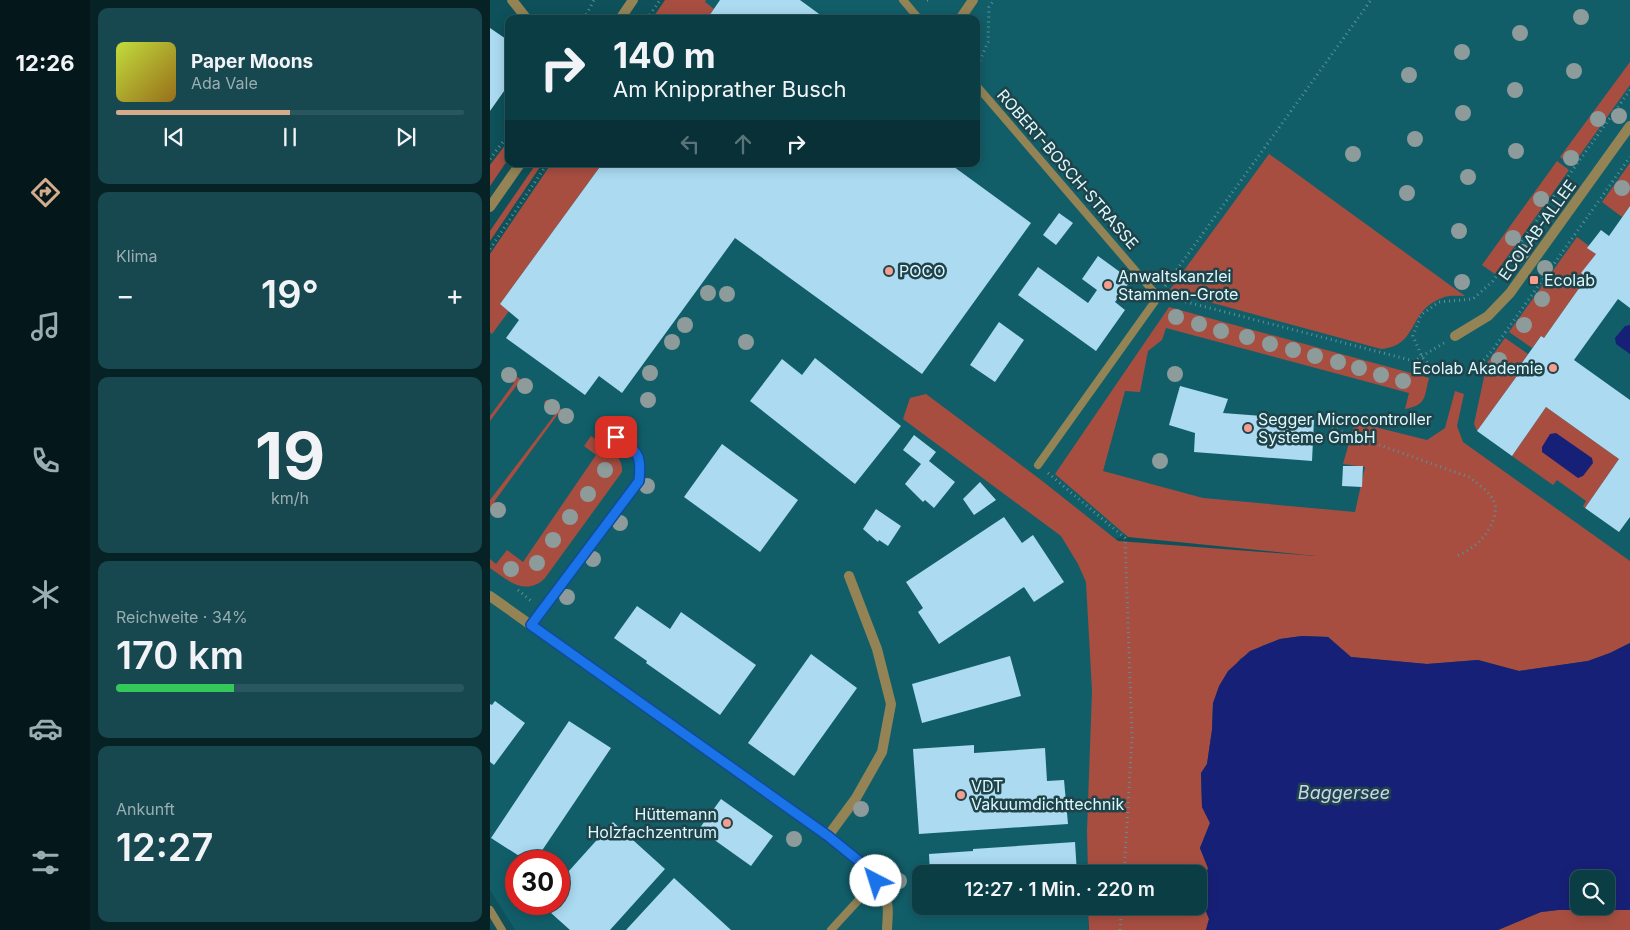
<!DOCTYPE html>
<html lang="de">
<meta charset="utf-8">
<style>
body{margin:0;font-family:Inter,sans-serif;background:#18484f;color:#f1f3f6;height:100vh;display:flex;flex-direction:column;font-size:19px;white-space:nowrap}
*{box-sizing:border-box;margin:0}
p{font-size:16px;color:#99aeb2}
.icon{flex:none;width:28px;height:28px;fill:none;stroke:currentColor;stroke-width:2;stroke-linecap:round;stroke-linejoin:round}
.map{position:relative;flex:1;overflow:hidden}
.panel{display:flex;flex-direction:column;gap:8px;padding:8px;background:#062225;width:400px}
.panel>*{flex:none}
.banner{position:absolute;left:15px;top:15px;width:475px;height:152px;border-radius:10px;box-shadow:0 2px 12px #0003,0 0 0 1px #2a565d;background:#0a3d44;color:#f1f3f6;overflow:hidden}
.tools{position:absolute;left:1080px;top:870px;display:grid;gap:10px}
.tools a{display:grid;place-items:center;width:45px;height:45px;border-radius:10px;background:#0a3d44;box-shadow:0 2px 12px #0003,0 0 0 1px #2a565d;font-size:25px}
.speed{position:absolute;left:15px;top:850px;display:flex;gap:10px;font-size:25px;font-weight:700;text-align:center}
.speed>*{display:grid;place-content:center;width:65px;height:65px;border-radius:50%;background:#0a3d44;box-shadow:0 2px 12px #0003,0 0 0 1px #2a565d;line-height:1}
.speed .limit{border:8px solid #d22;background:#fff;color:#111}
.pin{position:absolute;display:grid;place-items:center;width:42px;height:42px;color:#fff;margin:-21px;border-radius:10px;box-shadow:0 2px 8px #0006}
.me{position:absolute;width:55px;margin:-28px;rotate:320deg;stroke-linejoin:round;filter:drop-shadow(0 0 4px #0008)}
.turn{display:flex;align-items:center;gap:18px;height:105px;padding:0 25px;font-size:22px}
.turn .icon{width:65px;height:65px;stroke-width:2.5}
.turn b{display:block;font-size:35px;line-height:42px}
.lanes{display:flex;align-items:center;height:48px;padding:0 25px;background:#0003;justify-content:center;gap:25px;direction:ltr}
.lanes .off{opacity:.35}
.big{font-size:38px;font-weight:600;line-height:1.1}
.panel .card{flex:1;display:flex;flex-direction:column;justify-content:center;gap:8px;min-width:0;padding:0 18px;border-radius:10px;background:#18484f}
.panel .dial{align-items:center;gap:0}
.dial b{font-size:65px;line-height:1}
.song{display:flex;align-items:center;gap:15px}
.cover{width:60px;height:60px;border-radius:8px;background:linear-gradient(135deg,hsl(70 70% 55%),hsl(40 70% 35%))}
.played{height:5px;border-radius:2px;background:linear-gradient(90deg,#d6ab8b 50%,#2a565d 50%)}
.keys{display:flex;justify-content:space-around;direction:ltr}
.heat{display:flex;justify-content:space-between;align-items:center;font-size:28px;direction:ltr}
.charge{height:8px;border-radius:4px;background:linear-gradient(90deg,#34c759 34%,#2a565d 0)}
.trip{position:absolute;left:422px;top:865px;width:295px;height:50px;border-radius:10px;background:#0a3d44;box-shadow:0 2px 12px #0003,0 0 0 1px #2a565d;font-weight:600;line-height:50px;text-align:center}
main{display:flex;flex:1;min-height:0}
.dock{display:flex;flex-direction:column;width:90px;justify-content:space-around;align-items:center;background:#04181b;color:#99aeb2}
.dock .icon{width:35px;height:35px}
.dock .active{color:#d6ab8b}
.dock b{font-size:22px;color:#f1f3f6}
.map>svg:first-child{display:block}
.built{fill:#115e69;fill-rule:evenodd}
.green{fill:#a74e41}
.water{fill:#172077;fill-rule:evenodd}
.building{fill:#abdaf1}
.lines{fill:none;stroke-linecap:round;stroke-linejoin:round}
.path{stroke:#5c9198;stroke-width:3;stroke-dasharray:1 4;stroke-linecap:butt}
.service{stroke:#938355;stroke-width:8}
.minor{stroke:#938355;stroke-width:10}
.tertiary{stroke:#938355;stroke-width:10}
.tree{fill:#8e9b9b}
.route-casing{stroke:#114b97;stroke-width:12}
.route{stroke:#1a73e8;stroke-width:9}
.poi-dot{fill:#f59d8e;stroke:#1f4349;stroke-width:2}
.labels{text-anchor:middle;stroke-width:5;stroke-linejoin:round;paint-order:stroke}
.street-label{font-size:16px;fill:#dbf9fe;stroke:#1f4349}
.poi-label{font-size:16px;fill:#dbf9fe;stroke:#1f4349;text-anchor:start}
.water-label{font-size:18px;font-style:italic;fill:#ccd5ee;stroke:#1f4349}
</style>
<main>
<nav class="dock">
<b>12:26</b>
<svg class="icon active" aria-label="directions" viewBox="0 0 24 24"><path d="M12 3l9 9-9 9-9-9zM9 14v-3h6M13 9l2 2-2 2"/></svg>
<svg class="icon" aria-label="music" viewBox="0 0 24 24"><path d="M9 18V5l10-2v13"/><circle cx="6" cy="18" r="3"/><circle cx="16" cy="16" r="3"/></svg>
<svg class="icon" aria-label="phone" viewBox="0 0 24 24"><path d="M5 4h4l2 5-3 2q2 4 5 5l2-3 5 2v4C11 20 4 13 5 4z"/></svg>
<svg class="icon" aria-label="climate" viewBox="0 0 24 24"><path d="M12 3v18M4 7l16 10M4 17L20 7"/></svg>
<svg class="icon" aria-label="car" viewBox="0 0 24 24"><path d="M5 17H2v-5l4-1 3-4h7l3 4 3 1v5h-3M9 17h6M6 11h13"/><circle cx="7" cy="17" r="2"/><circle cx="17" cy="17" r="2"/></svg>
<svg class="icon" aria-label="filters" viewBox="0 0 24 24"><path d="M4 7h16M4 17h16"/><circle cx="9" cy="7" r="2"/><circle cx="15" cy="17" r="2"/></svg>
</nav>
<section class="panel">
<div class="card">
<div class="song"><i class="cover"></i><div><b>Paper Moons</b><p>Ada Vale</p></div></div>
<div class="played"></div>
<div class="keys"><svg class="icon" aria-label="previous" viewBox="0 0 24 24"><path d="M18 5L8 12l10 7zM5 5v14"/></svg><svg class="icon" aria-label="pause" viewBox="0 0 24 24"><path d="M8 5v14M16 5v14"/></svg><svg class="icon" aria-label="next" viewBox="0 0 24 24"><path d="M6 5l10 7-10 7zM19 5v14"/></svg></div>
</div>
<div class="card"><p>Klima</p>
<div class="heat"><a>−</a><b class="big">19°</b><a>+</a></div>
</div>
<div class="card dial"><b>19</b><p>km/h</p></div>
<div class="card"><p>Reichweite · 34%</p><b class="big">170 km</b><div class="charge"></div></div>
<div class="card"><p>Ankunft</p><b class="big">12:27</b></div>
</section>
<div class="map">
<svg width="1140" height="930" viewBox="0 0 1140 930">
<rect width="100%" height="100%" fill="#0e515a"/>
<path class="built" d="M184,0H1140V574L856,558L640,533L600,551L609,811L603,874H431V906H600L598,930H25L0,890V267L71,164H486V19H171ZM26,861H69V904H26Z"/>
<path class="green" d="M175,0H216L215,2L224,9L217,19H162Z
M1140,62V85L1082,166L1070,157Z
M19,140V158L0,186V165Z
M779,154L789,161L975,296C968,296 958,295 952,298C917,311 929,346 891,349L679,291Z
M1067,161L1079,170L1005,274L992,265Z
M1140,163V206L1132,217L1112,202Z
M46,164H52L0,241V231Z
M61,164H112L10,304L19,311L2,334L0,332V254Z
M1087,237L1099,246L1098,248L1106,254L1092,273L1097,277L1054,338L1051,336L1042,348L1019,332Z
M679,307L939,378C934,397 937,405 915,409L919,393L676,328L672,340L658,351L650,392L635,391L613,471L713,498L865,512L875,467L853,464L865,422L937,440L955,428L965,391L974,394L967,426L973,442L1140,561V643L1120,653L1098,661L1029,671L988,660L937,664L861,657L838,637L812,636L790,639L772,646L750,659L723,703L722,730L717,764L711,773L712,807L720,823L710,848L718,868L710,896L719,919L716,930H599L598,906H709V874H598L597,831L602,691L596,582L588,564L571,536L413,419L420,398L436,394L551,480L628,541L826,556L638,537L565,474Z
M1015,338L1038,354L1029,367L1032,369L987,431L984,424L997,363Z
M18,370L41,387V390L39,393L27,385L0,421V416L24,383L12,374Z
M56,400H59L82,417L83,420L80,423L68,414L4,502L15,511L13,515H10L0,508V500L66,413L54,403Z
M1056,407L1129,459L1095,508L1093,506L1096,501L1067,480L1063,485L1022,456Z
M101,436C113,445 134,454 132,472L55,578C36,597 17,580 0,568V559L6,564L17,550L33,562L106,455L94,446Z
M1068,910H1140V930H1008L1051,912Z"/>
<path class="water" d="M1140,325V354L1126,344L1125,338L1135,326Z
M1066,433L1102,458L1103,463L1093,476L1088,478L1052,452V447L1060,434Z
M812,636L838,637L861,657L937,664L988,660L1029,671L1098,661L1120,653L1140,643V910H1068L1051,912L1008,930H716L719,919L710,896L718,868L710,848L720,823L712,807L711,773L717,764L722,730L723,703L729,686L738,671L760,651L790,639ZM1089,879H1116V906H1089Z"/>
<path class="building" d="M230,0H310L336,19H217Z
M0,28L19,41V84L0,111Z
M112,164H460L541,223L432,374L245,238L132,393L109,376L95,395L16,338L29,320L10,304Z
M1140,206V308L1128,299L1084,360L1140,400V517L1129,532L1095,508L1129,459L1056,407L1022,456L987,431L1032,369L1029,367L1051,336L1054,338L1097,277L1091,273L1106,254L1097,248L1111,230L1119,236Z
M569,213L583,223L566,245L553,235Z
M608,256L641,280L625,302L635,310L606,351L528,295L548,267L598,303L607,290L592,279Z
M509,322L534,340L505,382L480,365Z
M325,358L411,426L365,484L260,401L292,359L312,375Z
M690,386L738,399L733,413L824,420L822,461L704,452L705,433L679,425Z
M424,435L446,452L439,461L465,482L444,508L435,500L433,502L415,484L431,464L413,450Z
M232,444L308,500L270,552L194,497Z
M853,466H873L872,487L852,486Z
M490,482L506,500L484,515L473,499Z
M386,509L411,526L398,546L389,540L388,542L373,529Z
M514,517L532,543L543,535L574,582L544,602L534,587L449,644L428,612L433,608L416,582Z
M147,606L180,629L191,612L266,665L230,715L156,663L157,661L124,638Z
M321,654L367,688L304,776L258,743Z
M520,656L531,696L432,723L422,684Z
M5,701L35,723L4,765L0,762V704L2,705Z
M79,721L121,748L45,861H37L1,838Z
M484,745V753L555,748L557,781L574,780L578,824L429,834L423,749Z
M231,799L283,836L261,866L209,829Z
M123,822L175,869L120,930H80L51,904H69V882Z
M585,842L587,874H440L439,854L483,851V849Z
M26,868V887L20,878Z
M184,878L241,930H136Z"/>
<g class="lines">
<path class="path" d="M437,0H441
M94,19L104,0
M157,19L170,0
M486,70L498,42L499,7L504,0
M1140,90L1003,281L983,299L949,302L931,315L923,336L932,357L944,369L963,374L986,368L1002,351L1140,157
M0,159L19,134
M0,249L57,164
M675,286L881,0
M681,298L924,361L954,343
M842,428L979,477C988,484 1000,492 1004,502C1010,517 995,538 984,546C979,550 973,553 967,556
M558,473L635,538L642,738L634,874
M28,590L42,602
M630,930L632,906"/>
<path class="service" d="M413,0L429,19
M486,85L668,297L548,465
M0,910L12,930
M341,930L386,881"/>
<path class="minor" d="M22,0L37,19
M470,19L483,0
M965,336L998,316L1020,293L1140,126
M0,596L338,836C361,855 387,873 397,903C399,910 397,922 397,930
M41,625L149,481C152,453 148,453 126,437
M338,836L366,798L392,752L401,704L387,649L359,576"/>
<path class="tertiary" d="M130,19L143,0
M0,207L30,164"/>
</g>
<g class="tree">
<circle cx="1091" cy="17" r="8"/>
<circle cx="1030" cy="33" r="8"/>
<circle cx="972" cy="52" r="8"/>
<circle cx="1084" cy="71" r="8"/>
<circle cx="919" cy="75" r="8"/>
<circle cx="1025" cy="90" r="8"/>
<circle cx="973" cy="113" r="8"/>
<circle cx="1129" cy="116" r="8"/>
<circle cx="1108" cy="119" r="8"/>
<circle cx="925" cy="139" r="8"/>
<circle cx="1026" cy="151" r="8"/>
<circle cx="863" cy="154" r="8"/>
<circle cx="1081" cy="158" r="8"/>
<circle cx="978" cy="177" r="8"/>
<circle cx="1132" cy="188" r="8"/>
<circle cx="917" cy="193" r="8"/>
<circle cx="1051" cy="199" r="8"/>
<circle cx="969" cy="231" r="8"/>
<circle cx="1023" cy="238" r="8"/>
<circle cx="1032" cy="252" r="8"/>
<circle cx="1055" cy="268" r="8"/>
<circle cx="972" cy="282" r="8"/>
<circle cx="218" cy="293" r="8"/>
<circle cx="237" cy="294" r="8"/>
<circle cx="1052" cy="299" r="8"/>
<circle cx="686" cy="317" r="8"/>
<circle cx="709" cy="324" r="8"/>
<circle cx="195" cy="325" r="8"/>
<circle cx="1034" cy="325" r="8"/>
<circle cx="731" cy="331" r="8"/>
<circle cx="757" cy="337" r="8"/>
<circle cx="182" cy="342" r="8"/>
<circle cx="256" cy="342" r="8"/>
<circle cx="780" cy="344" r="8"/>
<circle cx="803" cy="350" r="8"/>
<circle cx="825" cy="356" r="8"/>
<circle cx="1009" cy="360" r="8"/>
<circle cx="848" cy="362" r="8"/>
<circle cx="869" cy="368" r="8"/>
<circle cx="160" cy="373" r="8"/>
<circle cx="685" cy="374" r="8"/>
<circle cx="19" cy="375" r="8"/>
<circle cx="891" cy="375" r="8"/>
<circle cx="913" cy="381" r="8"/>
<circle cx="35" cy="386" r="8"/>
<circle cx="158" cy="400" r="8"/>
<circle cx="62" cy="407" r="8"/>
<circle cx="76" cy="416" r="8"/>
<circle cx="670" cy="461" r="8"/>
<circle cx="115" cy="470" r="8"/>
<circle cx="157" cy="486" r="8"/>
<circle cx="98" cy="494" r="8"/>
<circle cx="8" cy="510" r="8"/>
<circle cx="80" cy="517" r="8"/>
<circle cx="130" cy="523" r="8"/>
<circle cx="63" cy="540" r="8"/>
<circle cx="103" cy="559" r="8"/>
<circle cx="47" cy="563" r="8"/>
<circle cx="21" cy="569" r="8"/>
<circle cx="77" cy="597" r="8"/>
<circle cx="371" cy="809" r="8"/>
<circle cx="304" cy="839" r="8"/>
<circle cx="409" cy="881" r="8"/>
</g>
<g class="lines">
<defs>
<path id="route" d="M126,437C148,453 152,453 149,481L41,625L338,836L375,866L386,881"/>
</defs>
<use href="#route" class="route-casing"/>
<use href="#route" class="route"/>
</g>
<g class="poi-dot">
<circle cx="399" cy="271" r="5"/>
<rect x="1039" y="275" width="10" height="10" rx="2.5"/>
<circle cx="618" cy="285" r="5"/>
<circle cx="1063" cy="368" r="5"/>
<circle cx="758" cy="428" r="5"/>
<circle cx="471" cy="795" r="5"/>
<circle cx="237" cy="823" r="5"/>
</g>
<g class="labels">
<g class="street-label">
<text transform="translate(578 169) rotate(49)" y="6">ROBERT-BOSCH-STRASSE</text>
<text transform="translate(1047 230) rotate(-54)" y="6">ECOLAB-ALLEE</text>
</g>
<g class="poi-label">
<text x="409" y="277">POCO</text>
<text x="628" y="282">Anwaltskanzlei<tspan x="628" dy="18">Stammen-Grote</tspan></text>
<text x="1054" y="286">Ecolab</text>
<text x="1053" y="374" text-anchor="end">Ecolab Akademie</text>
<text x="768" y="425">Segger Microcontroller<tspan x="768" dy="18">Systeme GmbH</tspan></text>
<text x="481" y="792">VDT<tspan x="481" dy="18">Vakuumdichttechnik</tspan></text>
<text x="227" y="820" text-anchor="end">Hüttemann<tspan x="227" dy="18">Holzfachzentrum</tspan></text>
</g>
<g class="water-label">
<text x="854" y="799">Baggersee</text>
</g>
</g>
</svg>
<div class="tools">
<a><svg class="icon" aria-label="search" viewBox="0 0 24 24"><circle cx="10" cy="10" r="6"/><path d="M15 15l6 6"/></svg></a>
</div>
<div class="speed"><div class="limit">30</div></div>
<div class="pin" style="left:126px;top:437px;background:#d93025"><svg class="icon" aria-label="arrive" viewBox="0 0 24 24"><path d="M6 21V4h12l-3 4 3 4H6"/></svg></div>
<svg class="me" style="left:386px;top:881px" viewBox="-20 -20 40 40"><circle r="19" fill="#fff"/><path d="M0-13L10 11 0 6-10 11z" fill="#1a73e8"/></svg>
<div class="trip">12:27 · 1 Min. · 220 m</div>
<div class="banner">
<div class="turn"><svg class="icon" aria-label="right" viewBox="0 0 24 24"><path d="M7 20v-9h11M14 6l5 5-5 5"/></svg><div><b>140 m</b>Am Knipprather Busch</div></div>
<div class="lanes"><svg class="icon off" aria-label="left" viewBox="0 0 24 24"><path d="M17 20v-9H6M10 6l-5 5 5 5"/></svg><svg class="icon off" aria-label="ahead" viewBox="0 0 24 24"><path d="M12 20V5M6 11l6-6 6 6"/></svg><svg class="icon" aria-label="right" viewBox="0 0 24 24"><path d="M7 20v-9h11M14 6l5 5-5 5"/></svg></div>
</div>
</div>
</main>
